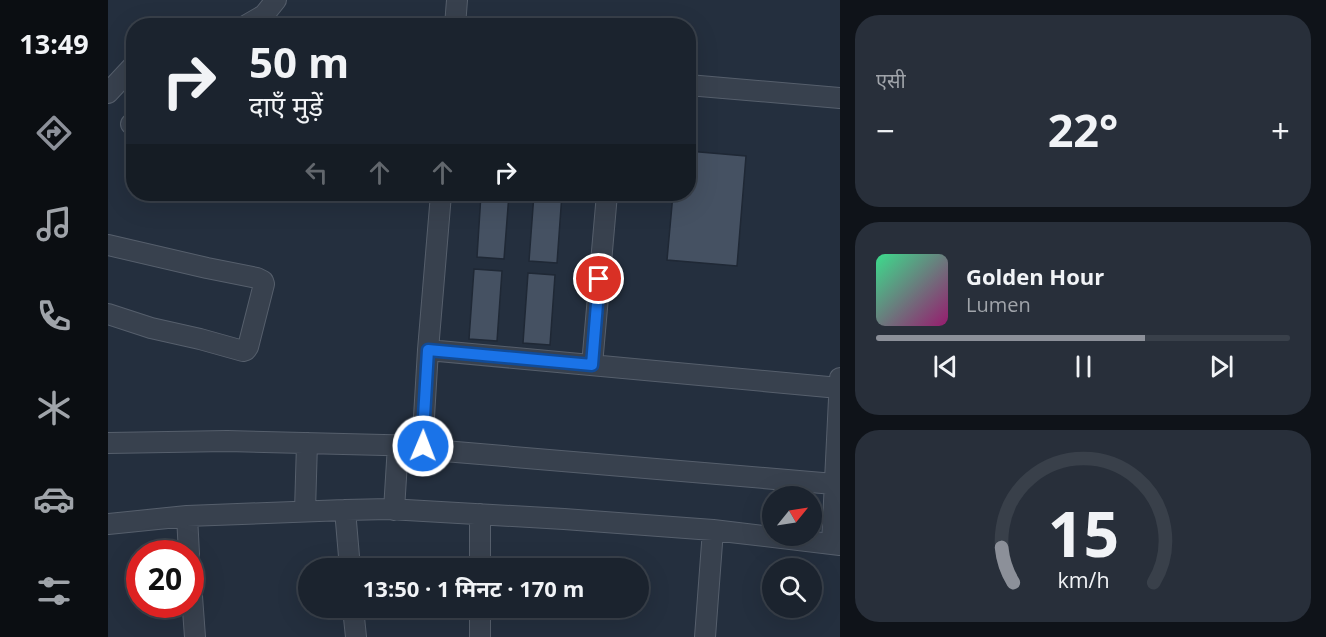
<!DOCTYPE html>
<html lang="hi">
<meta charset="utf-8">
<style>
body{margin:0;font-family:"Open Sans","Noto Sans Devanagari",sans-serif;background:#282f3a;color:#f1f3f6;height:100vh;display:flex;flex-direction:column;font-size:22px;white-space:nowrap}
*{box-sizing:border-box;margin:0}
p{font-size:20px;color:#a0a4aa}
.icon{flex:none;width:33px;height:33px;fill:none;stroke:currentColor;stroke-width:2;stroke-linecap:round;stroke-linejoin:round}
.map{position:relative;flex:1;overflow:hidden}
.sheet{display:flex;flex-direction:column;gap:15px;padding:15px;background:#0f1319;width:486px}
.sheet>*{flex:none}
.top-card{position:absolute;left:18px;top:18px;width:570px;height:183px;border-radius:24px;box-shadow:0 6px 24px #0002,0 0 0 2px #39404a;background:#1b232e;color:#f1f3f6;overflow:hidden}
.needle{width:39px;rotate:60deg}
.buttons{position:absolute;left:654px;top:486px;display:grid;gap:12px}
.buttons a{display:grid;place-items:center;width:60px;height:60px;border-radius:50%;background:#1b232e;box-shadow:0 6px 24px #0002,0 0 0 2px #39404a;font-size:30px}
.speed{position:absolute;left:18px;top:540px;display:flex;gap:12px;font-size:30px;font-weight:700;text-align:center}
.speed>*{display:grid;place-content:center;width:78px;height:78px;border-radius:50%;background:#1b232e;box-shadow:0 6px 24px #0002,0 0 0 2px #39404a;line-height:1}
.speed .limit{border:9px solid #d22;background:#fff;color:#111}
.pin{position:absolute;display:grid;place-items:center;width:51px;height:51px;color:#fff;margin:-26px;border:3px solid #fff;border-radius:50%;box-shadow:0 2px 6px #0007}
.me{position:absolute;width:66px;margin:-33px;rotate:1deg;stroke-linejoin:round;filter:drop-shadow(0 0 4px #0008)}
.turn{display:flex;align-items:center;gap:21px;height:126px;padding:0 24px;font-size:27px}
.turn .icon{width:78px;height:78px;stroke-width:2.5}
.turn b{display:block;font-size:42px;line-height:51px}
.lanes{display:flex;align-items:center;height:57px;padding:0 24px;background:#0003;justify-content:center;gap:30px;direction:ltr}
.lanes .off{opacity:.35}
.big{font-size:45px;font-weight:700;line-height:1.1}
.sheet .card{flex:1;display:flex;flex-direction:column;justify-content:center;gap:9px;min-width:0;padding:0 21px;border-radius:24px;background:#282f3a}
.sheet .dial{align-items:center;gap:0}
.dial svg{height:156px;overflow:visible;fill:none;stroke:#39404a;stroke-width:7;stroke-linecap:round;text-anchor:middle}
.dial text{fill:#f1f3f6;stroke:none}
.song{display:flex;align-items:center;gap:18px}
.cover{width:72px;height:72px;border-radius:9px;background:linear-gradient(135deg,hsl(150 70% 55%),hsl(320 70% 35%))}
.played{height:6px;border-radius:3px;background:linear-gradient(90deg,#8c9099 65%,#39404a 65%)}
.keys{display:flex;justify-content:space-around;direction:ltr}
.heat{display:flex;justify-content:space-between;align-items:center;font-size:33px;direction:ltr}
.trip{position:absolute;left:190px;top:558px;width:351px;height:60px;border-radius:30px;background:#1b232e;box-shadow:0 6px 24px #0002,0 0 0 2px #39404a;font-weight:700;line-height:60px;text-align:center}
main{display:flex;flex:1;min-height:0}
.dock{display:flex;flex-direction:column;width:108px;justify-content:space-around;align-items:center;background:#0b0e12;color:#a0a4aa}
.dock .icon{width:42px;height:42px}
.dock .current{color:#8c9099}
.dock b{font-size:27px;color:#f1f3f6}
.map>svg:first-child{display:block}
.building{fill:#455162;stroke:#1f2835;stroke-width:1.5}
.lines{fill:none;stroke-linecap:round;stroke-linejoin:round}
.minor-casing{stroke:#565f6c;stroke-width:22}
.minor{stroke:#38414e;stroke-width:20}
.route-casing{stroke:#114b97;stroke-width:15}
.route{stroke:#1a73e8;stroke-width:10}
</style>
<main>
<nav class="dock">
<b>13:49</b>
<svg class="icon current" aria-label="directions" viewBox="0 0 24 24"><path d="M12 3l9 9-9 9-9-9zM9 14v-3h6M13 9l2 2-2 2"/></svg>
<svg class="icon" aria-label="music" viewBox="0 0 24 24"><path d="M9 18V5l10-2v13"/><circle cx="6" cy="18" r="3"/><circle cx="16" cy="16" r="3"/></svg>
<svg class="icon" aria-label="phone" viewBox="0 0 24 24"><path d="M5 4h4l2 5-3 2q2 4 5 5l2-3 5 2v4C11 20 4 13 5 4z"/></svg>
<svg class="icon" aria-label="climate" viewBox="0 0 24 24"><path d="M12 3v18M4 7l16 10M4 17L20 7"/></svg>
<svg class="icon" aria-label="car" viewBox="0 0 24 24"><path d="M5 17H2v-5l4-1 3-4h7l3 4 3 1v5h-3M9 17h6M6 11h13"/><circle cx="7" cy="17" r="2"/><circle cx="17" cy="17" r="2"/></svg>
<svg class="icon" aria-label="filters" viewBox="0 0 24 24"><path d="M4 7h16M4 17h16"/><circle cx="9" cy="7" r="2"/><circle cx="15" cy="17" r="2"/></svg>
</nav>
<div class="map">
<svg width="732" height="637" viewBox="0 0 732 637">
<rect width="100%" height="100%" fill="#242f3e"/>
<path class="building" d="M580,151L638,156L629,266L559,260L565,194H580Z
M373,194H401L396,259L369,257Z
M426,194H454L449,263L421,261Z
M366,269L394,271L389,341L361,339Z
M420,273L447,275L442,345L415,343Z"/>
<g class="lines">
<defs>
<path id="minor" d="M137,26L156,15L168,0
M347,26L349,0
M580,85L732,98
M0,93L26,65
M23,124H26
M333,194L320,350L316,417L315,446L336,451L726,484
M0,245L99,268L149,278L155,281L156,284L140,347L138,350L135,351L92,339L43,328L0,314
M320,350L731,388
M484,365L499,194
M0,443L119,441L315,446
M237,510L242,568
M286,510L290,445
M197,511L199,443
M372,514V568
M79,516L81,554
M0,524L79,516L237,510L281,509L456,519L605,530L732,545
M724,543L732,378
M82,569L87,637
M245,608L248,637
M372,608V637
M597,637L605,530"/>
</defs>
<use href="#minor" class="minor-casing"/>
<use href="#minor" class="minor"/>
</g>
<g class="lines">
<defs>
<path id="route" d="M315,446L316,417L320,350L484,365L491,279"/>
</defs>
<use href="#route" class="route-casing"/>
<use href="#route" class="route"/>
</g>
</svg>
<div class="buttons">
<a><svg class="needle" viewBox="-14 -14 28 28"><path d="M0-13l5 13h-10z" fill="#e53935"/><path d="M0 13l5-13h-10z" fill="#a0a4aa"/></svg></a>
<a><svg class="icon" aria-label="search" viewBox="0 0 24 24"><circle cx="10" cy="10" r="6"/><path d="M15 15l6 6"/></svg></a>
</div>
<div class="speed"><div class="limit">20</div></div>
<div class="pin" style="left:491px;top:279px;background:#d93025"><svg class="icon" aria-label="arrive" viewBox="0 0 24 24"><path d="M6 21V4h12l-3 4 3 4H6"/></svg></div>
<svg class="me" style="left:315px;top:446px" viewBox="-20 -20 40 40"><circle r="17" fill="#1a73e8" stroke="#fff" stroke-width="3"/><path d="M0-11L8 9 0 5-8 9z" fill="#fff"/></svg>
<div class="trip">13:50 · 1 मिनट · 170 m</div>
<div class="top-card">
<div class="turn"><svg class="icon" aria-label="right" viewBox="0 0 24 24"><path d="M7 20v-9h11M14 6l5 5-5 5"/></svg><div><b>50 m</b>दाएँ मुड़ें</div></div>
<div class="lanes"><svg class="icon off" aria-label="left" viewBox="0 0 24 24"><path d="M17 20v-9H6M10 6l-5 5 5 5"/></svg><svg class="icon off" aria-label="ahead" viewBox="0 0 24 24"><path d="M12 20V5M6 11l6-6 6 6"/></svg><svg class="icon off" aria-label="ahead" viewBox="0 0 24 24"><path d="M12 20V5M6 11l6-6 6 6"/></svg><svg class="icon" aria-label="right" viewBox="0 0 24 24"><path d="M7 20v-9h11M14 6l5 5-5 5"/></svg></div>
</div>
</div>
<section class="sheet">
<div class="card"><p>एसी</p>
<div class="heat"><a>−</a><b class="big">22°</b><a>+</a></div>
</div>
<div class="card">
<div class="song"><i class="cover"></i><div><b>Golden Hour</b><p>Lumen</p></div></div>
<div class="played"></div>
<div class="keys"><svg class="icon" aria-label="previous" viewBox="0 0 24 24"><path d="M18 5L8 12l10 7zM5 5v14"/></svg><svg class="icon" aria-label="pause" viewBox="0 0 24 24"><path d="M8 5v14M16 5v14"/></svg><svg class="icon" aria-label="next" viewBox="0 0 24 24"><path d="M6 5l10 7-10 7zM19 5v14"/></svg></div>
</div>
<div class="card dial"><svg viewBox="0 0 100 80">
<path d="M14 69A42 42 0 1 1 86 69"/>
<path d="M14 69A42 42 0 0 1 8 51" stroke="#8c9099"/>
<text x="50" y="56" font-size="32" font-weight="700">15</text>
<text x="50" y="72" font-size="11">km/h</text>
</svg></div>
</section>
</main>
